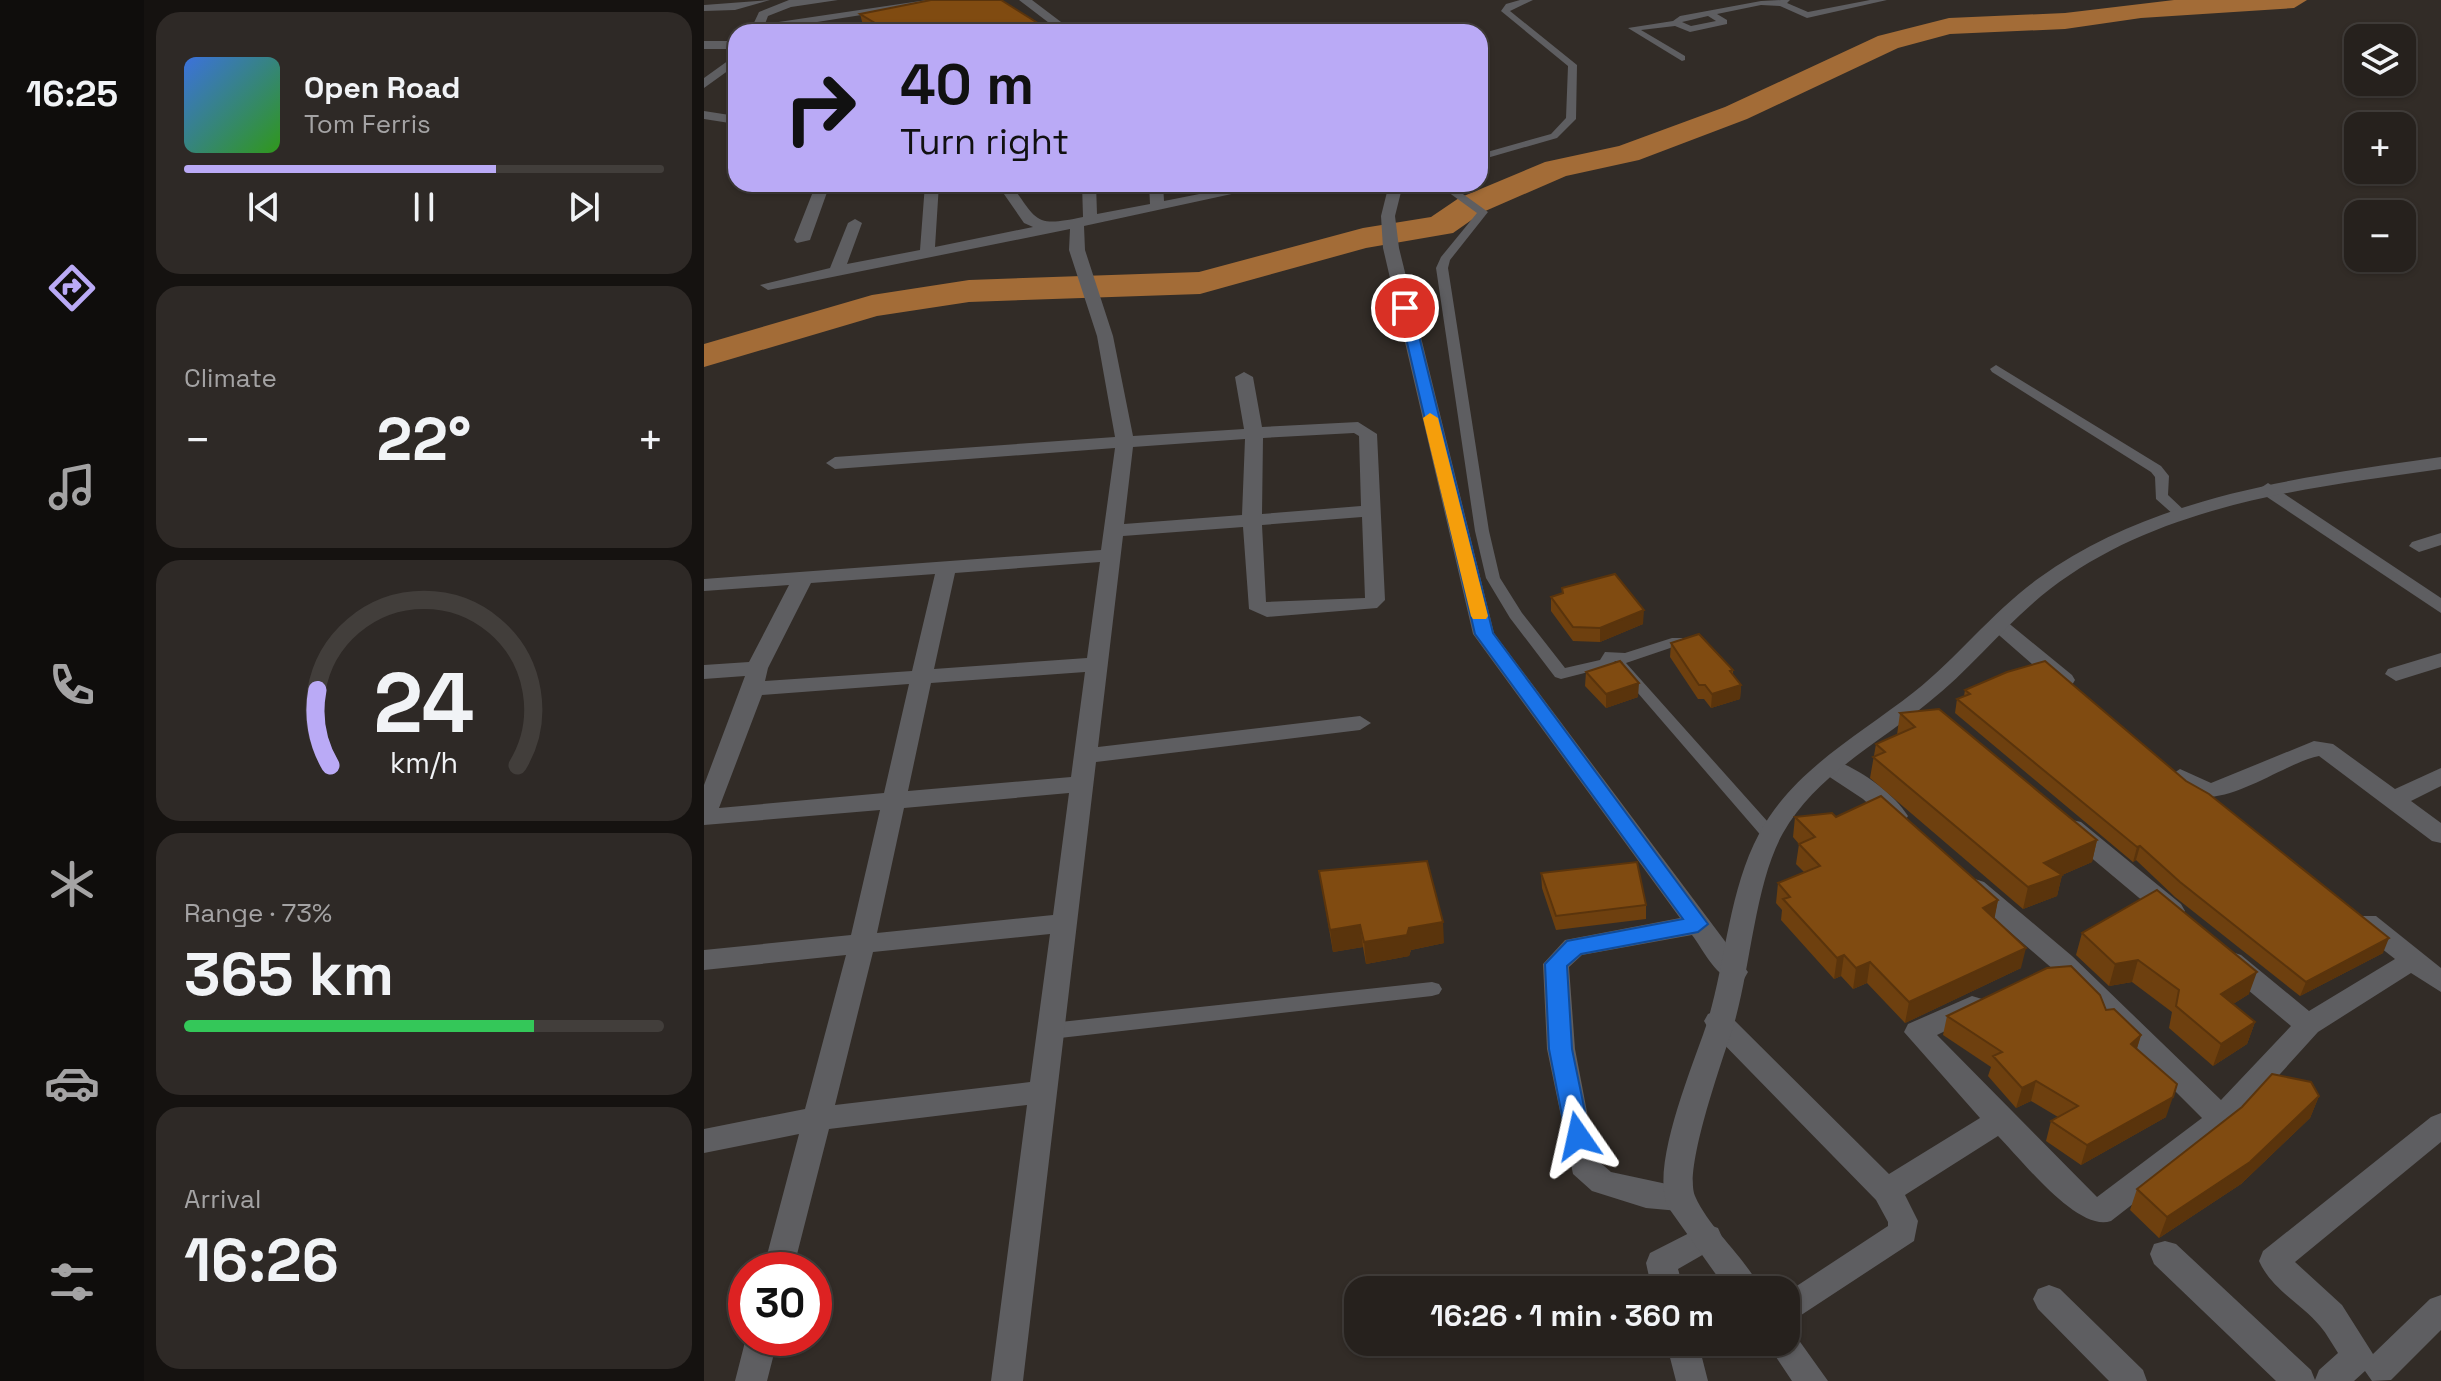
<!DOCTYPE html>
<meta charset="utf-8">
<style>
body{margin:0;font-family:"Space Grotesk",sans-serif;background:#2e2926;color:#f1f3f6;height:100vh;display:flex;flex-direction:column;font-size:30px;white-space:nowrap}
*{box-sizing:border-box;margin:0}
p{font-size:26px;color:#a4a3a4}
.icon{flex:none;width:44px;height:44px;fill:none;stroke:currentColor;stroke-width:2;stroke-linecap:round;stroke-linejoin:round}
.map{position:relative;flex:1;overflow:hidden}
.side{display:flex;flex-direction:column;gap:12px;padding:12px;background:#151210;width:560px}
.side>*{flex:none}
.hud{position:absolute;left:24px;top:24px;width:760px;height:168px;border-radius:24px;box-shadow:0 2px 6px #0004,0 0 0 2px #423e3b;background:#baaaf6;color:#111;overflow:hidden}
.buttons{position:absolute;left:1640px;top:24px;display:grid;gap:16px}
.buttons a{display:grid;place-items:center;width:72px;height:72px;border-radius:16px;background:#26211d;box-shadow:0 2px 6px #0004,0 0 0 2px #423e3b;font-size:40px}
.speed{position:absolute;left:24px;top:1252px;display:flex;gap:16px;font-size:40px;font-weight:700;text-align:center}
.speed>*{display:grid;place-content:center;width:104px;height:104px;border-radius:50%;background:#26211d;box-shadow:0 2px 6px #0004,0 0 0 2px #423e3b;line-height:1}
.speed .limit{border:12px solid #d22;background:#fff;color:#111}
.pin{position:absolute;display:grid;place-items:center;width:68px;height:68px;color:#fff;margin:-34px;border:4px solid #fff;border-radius:50%;box-shadow:0 2px 8px #0007}
.me{position:absolute;width:88px;margin:-44px;rotate:349deg;stroke-linejoin:round;filter:drop-shadow(0 0 6px #0008)}
.turn{display:flex;align-items:center;gap:28px;height:168px;padding:0 40px;font-size:36px}
.turn .icon{width:104px;height:104px;stroke-width:2.5}
.turn b{display:block;font-size:56px;line-height:68px}
.big{font-size:60px;font-weight:700;line-height:1.1}
.side .tile{flex:1;display:flex;flex-direction:column;justify-content:center;gap:12px;min-width:0;padding:0 28px;border-radius:24px;background:#2e2926}
.side .dial{align-items:center;gap:0}
.dial svg{height:208px;overflow:visible;fill:none;stroke:#423e3b;stroke-width:7;stroke-linecap:round;text-anchor:middle}
.dial text{fill:#f1f3f6;stroke:none}
.song{display:flex;align-items:center;gap:24px}
.cover{width:96px;height:96px;border-radius:12px;background:linear-gradient(135deg,hsl(220 70% 55%),hsl(110 70% 35%))}
.played{height:8px;border-radius:4px;background:linear-gradient(90deg,#baaaf6 65%,#423e3b 65%)}
.keys{display:flex;justify-content:space-around;direction:ltr}
.heat{display:flex;justify-content:space-between;align-items:center;font-size:44px;direction:ltr}
.charge{height:12px;border-radius:6px;background:linear-gradient(90deg,#34c759 73%,#423e3b 0)}
.trip{position:absolute;left:640px;top:1276px;width:456px;height:80px;border-radius:24px;background:#26211d;box-shadow:0 2px 6px #0004,0 0 0 2px #423e3b;font-weight:700;line-height:80px;text-align:center}
main{display:flex;flex:1;min-height:0}
.tab-bar{display:flex;flex-direction:column;width:144px;justify-content:space-around;align-items:center;background:#0f0d0c;color:#a4a3a4}
.tab-bar .icon{width:56px;height:56px}
.tab-bar .on{color:#baaaf6}
.tab-bar b{font-size:36px;color:#f1f3f6}
.map>svg:first-child{display:block}
.lines{fill:none;stroke-linecap:round;stroke-linejoin:round}
.river{fill:#a36c37;fill-rule:evenodd}
.service{fill:#5e5e61;fill-rule:evenodd}
.minor{fill:#5e5e61;fill-rule:evenodd}
.tertiary{fill:#5e5e61;fill-rule:evenodd}
.wall{fill:#6e400f}
.shaded-wall{fill:#5a340c}
.building{fill:#804b11;stroke:#5a340c;stroke-width:2}
.route{fill:#1a73e8;stroke:#114b97;stroke-width:2}
.slow{fill:#f59e0b}
</style>
<main>
<nav class="tab-bar">
<b>16:25</b>
<svg class="icon on" aria-label="directions" viewBox="0 0 24 24"><path d="M12 3l9 9-9 9-9-9zM9 14v-3h6M13 9l2 2-2 2"/></svg>
<svg class="icon" aria-label="music" viewBox="0 0 24 24"><path d="M9 18V5l10-2v13"/><circle cx="6" cy="18" r="3"/><circle cx="16" cy="16" r="3"/></svg>
<svg class="icon" aria-label="phone" viewBox="0 0 24 24"><path d="M5 4h4l2 5-3 2q2 4 5 5l2-3 5 2v4C11 20 4 13 5 4z"/></svg>
<svg class="icon" aria-label="climate" viewBox="0 0 24 24"><path d="M12 3v18M4 7l16 10M4 17L20 7"/></svg>
<svg class="icon" aria-label="car" viewBox="0 0 24 24"><path d="M5 17H2v-5l4-1 3-4h7l3 4 3 1v5h-3M9 17h6M6 11h13"/><circle cx="7" cy="17" r="2"/><circle cx="17" cy="17" r="2"/></svg>
<svg class="icon" aria-label="filters" viewBox="0 0 24 24"><path d="M4 7h16M4 17h16"/><circle cx="9" cy="7" r="2"/><circle cx="15" cy="17" r="2"/></svg>
</nav>
<section class="side">
<div class="tile">
<div class="song"><i class="cover"></i><div><b>Open Road</b><p>Tom Ferris</p></div></div>
<div class="played"></div>
<div class="keys"><svg class="icon" aria-label="previous" viewBox="0 0 24 24"><path d="M18 5L8 12l10 7zM5 5v14"/></svg><svg class="icon" aria-label="pause" viewBox="0 0 24 24"><path d="M8 5v14M16 5v14"/></svg><svg class="icon" aria-label="next" viewBox="0 0 24 24"><path d="M6 5l10 7-10 7zM19 5v14"/></svg></div>
</div>
<div class="tile"><p>Climate</p>
<div class="heat"><a>−</a><b class="big">22°</b><a>+</a></div>
</div>
<div class="tile dial"><svg viewBox="0 0 100 80">
<path d="M14 69A42 42 0 1 1 86 69"/>
<path d="M14 69A42 42 0 0 1 9 40" stroke="#baaaf6"/>
<text x="50" y="56" font-size="32" font-weight="700">24</text>
<text x="50" y="72" font-size="11">km/h</text>
</svg></div>
<div class="tile"><p>Range · 73%</p><b class="big">365 km</b><div class="charge"></div></div>
<div class="tile"><p>Arrival</p><b class="big">16:26</b></div>
</section>
<div class="map">
<svg width="1737" height="1381" viewBox="0 0 1737 1381">
<rect width="100%" height="100%" fill="#322c27"/>
<g class="lines">
<path class="river" d="M1470,0H1603L1590,8L1437,18L1361,29L1246,34L1194,48L1043,119L935,160L862,176L779,212L749,233L662,248L496,294L265,302L173,316L0,367V344L168,295L265,280L495,272L659,228L727,217L755,198L841,162L915,146L1021,107L1174,36L1245,18L1361,13Z"/>
<path class="service" d="M816,0H829L806,11L873,65L872,119L853,138L776,160V154L847,134L862,118L864,66L797,11L802,4Z
M1077,0H1086L1083,3L1104,12L1166,0H1183L1103,18L1076,6L1057,5L1013,14L1023,20V24L986,32L971,26L937,30L981,56V60L978,61L924,28L969,21L976,16L1057,1ZM1004,16L1012,21L987,26L978,22Z
M733,184H745L784,212L746,260L744,268L785,531L796,578L818,613L861,668L896,660L901,652L921,653L968,638H978L981,641L978,644L922,663L1072,831L1075,835L1072,839H1060L914,670L912,667L919,662L911,661L908,666L857,679L851,677L806,618L782,578L771,531L732,268L737,257L773,213Z
M1292,365L1457,466L1465,476L1464,495L1482,512L1480,515H1470L1452,499L1451,477L1447,472L1288,372L1286,369Z
M728,982L735,984L738,989L735,994L728,996L347,1039L340,1036L337,1031L340,1026L347,1023Z"/>
<path class="minor" d="M66,0L31,10L0,11V5Z
M85,0H134L87,7L64,16L61,24L223,0H252L50,32L48,27L55,12Z
M315,0H328L361,25L378,32L353,29Z
M646,25L676,32H561L567,28Z
M0,41H32V49H0Z
M32,55V65L0,88V78Z
M0,111L32,116V124L0,119Z
M112,184H126L106,240L93,243L90,240Z
M221,184H235L231,247L329,227L320,223L293,184H307C334,222 331,227 379,217L378,184H392L393,214L446,204L445,184H459L460,201L546,184H574L380,226L381,250L409,336L429,436L540,429L531,377L540,372L549,377L558,427L654,422L673,434L681,600L673,608L563,617L545,609L539,527L419,536L394,747L656,716L667,723L656,730L392,762L319,1381H287L323,1105L125,1129L89,1270H59L95,1134L0,1153V1129L101,1109L142,955L0,970V950L147,935L176,810L0,825V785L41,676L0,679V665L45,662L85,585L0,591V579L397,550L411,448L131,469L122,463L131,457L411,437L393,336L365,250L366,229L64,290L56,285L126,268L144,223L151,219L158,223L143,264L216,250ZM650,433L655,436L657,506L558,514L559,438ZM541,439L538,515L420,524L429,447ZM658,517L661,598L562,602L558,525ZM396,562L383,658L230,669L251,573ZM231,574L208,671L61,681L64,668L107,583ZM381,672L367,777L204,791L227,683ZM205,684L180,793L15,808L58,695ZM365,793L349,915L173,933L200,808ZM346,934L326,1082L131,1105L169,952Z
M685,184H699L691,216L695,248L790,633L1044,972L1040,979C1016,987 1001,952 988,935L878,955L865,967L871,1049L892,1159L907,1172L986,1189L990,1198L986,1207L975,1211L942,1208L888,1191L869,1174L843,1049L839,964L861,940L976,918L769,634L679,248L677,216Z
M1564,483L1737,598V613L1557,493L1555,489Z
M1737,533V545L1715,552L1705,546L1708,542Z
M1295,619L1302,621L1368,675L1371,680L1368,685H1352L1288,629L1285,625L1288,621Z
M1737,653V667L1692,681L1681,674L1684,669Z
M1610,741L1629,744L1691,789L1737,768V786L1707,801L1737,823V843L1728,841L1615,756C1574,764 1497,830 1464,777L1476,769L1507,783Z
M1126,759C1152,766 1190,793 1204,816L1200,822H1184L1159,799L1118,772L1114,767Z
M1368,820L1377,822L1477,904L1481,911L1477,918H1459L1359,834L1356,828L1359,822Z
M1271,879L1280,882L1368,956L1517,1100L1587,1026L1519,969L1515,962L1519,955L1528,952L1537,955L1605,1011L1691,959L1654,930L1650,923L1654,916H1672L1737,968V992L1707,973L1614,1032L1528,1127L1407,1221C1374,1233 1317,1159 1294,1136L1201,1195L1214,1221L1210,1241L1082,1325V1293L1184,1226V1222L1172,1200L1004,1028L1000,1021L1004,1014L1014,1010L1024,1014L1185,1174L1276,1118L1200,1032L1204,1024L1268,996L1278,999L1281,1006L1278,1013L1233,1035L1393,1197L1498,1118L1350,970L1262,894L1258,888L1262,882Z
M1737,1113V1142L1591,1262L1638,1305L1669,1354L1726,1299L1737,1295V1330L1687,1380L1668,1381L1661,1371L1650,1381H1572L1450,1264L1446,1254L1450,1244L1461,1241L1472,1244L1607,1370L1611,1380L1615,1370L1634,1353C1628,1344 1623,1334 1616,1326C1597,1303 1568,1290 1555,1261L1559,1251L1727,1117Z
M1003,1224L1014,1228L1018,1237L1014,1246L974,1269L980,1290H948L942,1263L946,1253Z
M1345,1285L1356,1289L1439,1370L1443,1381H1405L1334,1309L1329,1299L1334,1289Z
M42,1338H74L63,1381H31Z
M962,1342H994L1004,1381H972Z"/>
<path class="tertiary" d="M1737,457V469C1603,488 1457,504 1346,589C1302,623 1268,668 1225,702C1175,743 1112,775 1079,833C1051,883 1047,966 1030,1024C1020,1056 979,1169 991,1196C1006,1230 1041,1256 1057,1290H1023L964,1207C945,1166 990,1064 1004,1020C1022,960 1025,890 1055,834C1089,770 1154,736 1210,692C1254,657 1289,611 1335,578C1452,494 1599,477 1737,457Z
M1082,1329L1089,1332L1124,1381H1088L1062,1342H1082Z"/>
</g>
<path class="wall" d="M156,14L348,32H170L159,25Z
M858,588L939,624L896,642L869,641L847,611V597L858,594Z
M967,643L1029,670V675L1037,685L1036,699L1007,708L1000,699H994L966,657Z
M882,672L934,697L902,708L881,686Z
M1261,690L1679,953L1596,996L1471,897L1432,860L1429,862L1251,713L1253,699L1260,696Z
M1196,713L1393,840L1388,862L1358,875L1353,896L1319,909L1166,778L1172,744L1193,735Z
M1091,817H1132L1294,900L1290,918L1317,968L1201,1023L1163,983L1149,989L1137,976L1130,979L1077,920L1078,910L1072,903L1074,883L1100,872L1092,864L1095,844L1089,837Z
M615,871L740,943L707,950L705,956L662,964L659,947L629,952Z
M837,873L942,905V919L852,930L838,888Z
M1378,933L1545,994L1529,1004L1551,1022L1543,1044L1509,1066L1465,1028L1468,1012L1428,982L1405,986L1372,955Z
M1402,1010L1437,1035L1433,1048L1462,1117L1377,1165L1342,1141L1347,1121L1354,1117L1327,1101L1312,1108L1284,1076L1287,1067L1239,1035L1243,1016Z
M1615,1096L1606,1118L1537,1184L1455,1238L1426,1210L1433,1189L1538,1107Z"/>
<path class="shaded-wall" d="M940,610L939,624L896,642V628Z
M935,683L934,697L902,708V694Z
M1037,685L1036,699L1007,708L1008,694Z
M1393,840L1388,862L1358,875L1353,896L1319,909L1324,887L1340,863Z
M1436,846L1432,860L1429,862L1433,847Z
M1294,900L1290,921L1279,908Z
M739,922L740,943L707,950L705,956L662,964L660,942L705,928Z
M656,925L659,947L629,952L626,930Z
M1685,938L1679,953L1596,996L1602,982Z
M1322,948L1317,968L1201,1023L1205,1002Z
M1140,955L1137,976L1130,979L1133,958Z
M1434,960L1428,982L1405,986L1411,964Z
M1166,962L1163,983L1149,989L1152,968Z
M1553,972L1545,994L1510,1016L1517,994Z
M1551,1022L1543,1044L1509,1066L1517,1044Z
M1437,1035L1431,1055L1427,1044Z
M1332,1081L1327,1101L1312,1108L1318,1088Z
M1615,1096L1606,1118L1537,1184L1455,1238L1463,1217Z
M1469,1097L1462,1117L1377,1165L1383,1145Z"/>
<path class="building" d="M227,0H297L348,32H285L279,29L266,32H186L156,14Z
M911,574L940,610L896,628L869,627L847,597L859,593L858,588Z
M995,634L1029,670L1026,671L1037,685L1008,694L1001,685H995L967,643Z
M916,661L935,683L902,694L882,672Z
M1341,661L1482,781L1505,794L1685,938L1602,982L1476,882L1436,846L1433,847L1253,699L1266,694L1261,690L1303,672Z
M1235,709L1393,840L1340,863L1358,875L1324,887L1169,757L1181,752L1172,744L1211,727L1196,713Z
M1177,796L1294,900L1279,908L1322,948L1205,1002L1166,962L1152,968L1140,955L1133,958L1079,899L1086,897L1074,883L1116,866L1095,844L1111,837L1091,817L1128,813L1132,817Z
M723,861L739,922L705,928L703,935L660,942L656,925L626,930L615,871Z
M933,862L942,905L852,916L837,873Z
M1453,890L1553,972L1517,994L1551,1022L1517,1044L1472,1006L1475,990L1434,960L1411,964L1378,933Z
M1367,966L1396,995L1402,1010L1410,1009L1437,1035L1427,1044L1473,1084L1469,1097L1383,1145L1347,1121L1374,1106L1332,1081L1318,1088L1289,1056L1298,1052L1243,1016L1343,968Z
M1568,1074L1607,1082L1615,1096L1546,1162L1463,1217L1433,1189L1538,1107Z"/>
<path class="route" d="M701,304L708,308L789,633L1004,924L994,932L877,954L863,966L868,1049L886,1136L882,1143L874,1146L865,1143L862,1136L845,1049L841,964L863,941L979,919L771,634L695,308Z"/>
<path class="slow" d="M726,413L734,418L784,616L782,619H769L767,616L719,418Z"/>
</svg>
<div class="buttons">
<a><svg class="icon" aria-label="layers" viewBox="0 0 24 24"><path d="M12 4l9 5-9 5-9-5zM3 14l9 5 9-5"/></svg></a>
<a>+</a>
<a>−</a>
</div>
<div class="speed"><div class="limit">30</div></div>
<div class="pin" style="left:701px;top:308px;background:#d93025"><svg class="icon" aria-label="arrive" viewBox="0 0 24 24"><path d="M6 21V4h12l-3 4 3 4H6"/></svg></div>
<svg class="me" style="left:874px;top:1136px" viewBox="-20 -20 40 40"><path d="M0-17L14 15 0 8-14 15z" fill="#1a73e8" stroke="#fff" stroke-width="4"/></svg>
<div class="trip">16:26 · 1 min · 360 m</div>
<div class="hud">
<div class="turn"><svg class="icon" aria-label="right" viewBox="0 0 24 24"><path d="M7 20v-9h11M14 6l5 5-5 5"/></svg><div><b>40 m</b>Turn right</div></div>
</div>
</div>
</main>
